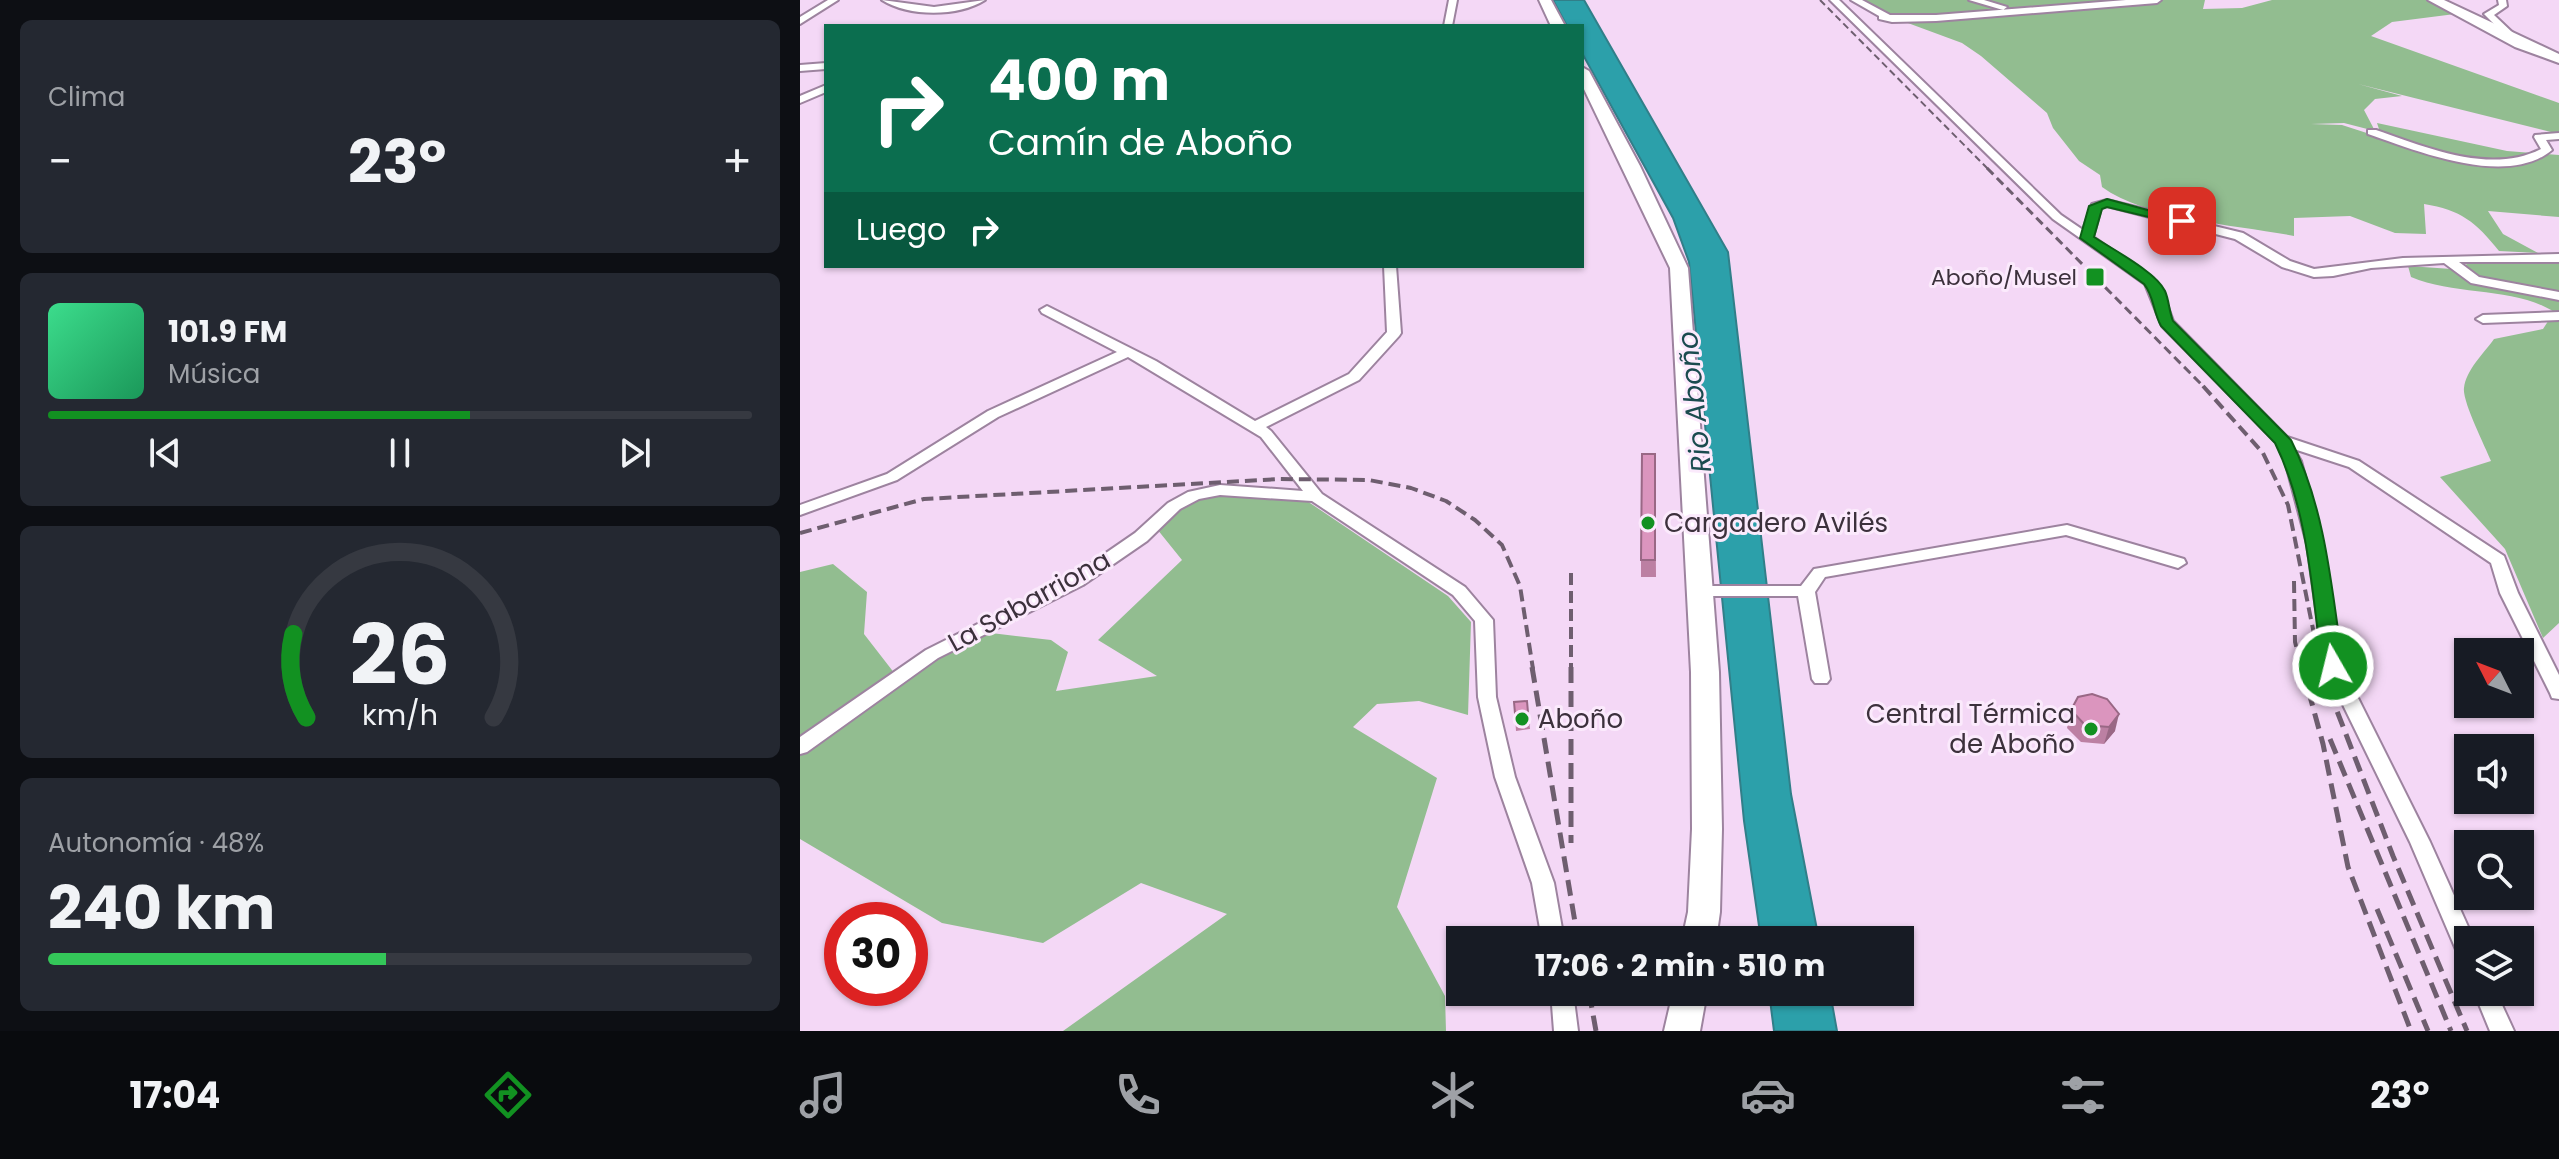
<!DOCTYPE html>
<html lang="es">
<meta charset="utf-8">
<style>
body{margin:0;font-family:Poppins,sans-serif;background:#242831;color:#f1f3f6;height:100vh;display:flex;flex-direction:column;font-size:30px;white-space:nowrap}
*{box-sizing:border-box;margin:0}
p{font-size:26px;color:#9ea1a6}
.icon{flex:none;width:44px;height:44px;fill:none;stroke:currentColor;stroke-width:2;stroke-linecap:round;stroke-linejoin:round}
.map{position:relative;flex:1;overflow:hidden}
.drawer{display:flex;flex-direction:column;gap:20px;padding:20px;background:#0d0f14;width:800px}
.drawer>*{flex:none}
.hud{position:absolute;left:24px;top:24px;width:760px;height:244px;border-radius:0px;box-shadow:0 2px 6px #0004;background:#0b6e4f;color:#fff;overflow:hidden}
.needle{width:52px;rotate:312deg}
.fabs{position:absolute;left:1654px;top:638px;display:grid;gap:16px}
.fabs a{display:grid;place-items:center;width:80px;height:80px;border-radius:0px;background:#171b24;box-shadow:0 2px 6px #0004;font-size:40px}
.speed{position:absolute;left:24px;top:902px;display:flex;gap:16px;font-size:40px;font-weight:700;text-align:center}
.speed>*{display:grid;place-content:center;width:104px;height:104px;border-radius:50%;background:#171b24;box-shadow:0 2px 6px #0004;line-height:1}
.speed .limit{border:12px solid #d22;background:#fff;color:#111}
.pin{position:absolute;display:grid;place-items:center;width:68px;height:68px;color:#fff;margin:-34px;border-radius:16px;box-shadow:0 4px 12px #0006}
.me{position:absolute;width:88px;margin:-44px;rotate:352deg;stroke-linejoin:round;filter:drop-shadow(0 0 6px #0008)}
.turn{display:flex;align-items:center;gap:28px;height:168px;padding:0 32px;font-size:36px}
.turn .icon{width:104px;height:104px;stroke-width:2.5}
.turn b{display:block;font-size:56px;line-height:68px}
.then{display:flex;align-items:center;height:76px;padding:0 32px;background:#0003;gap:16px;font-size:30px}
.big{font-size:60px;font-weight:700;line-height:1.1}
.drawer .tile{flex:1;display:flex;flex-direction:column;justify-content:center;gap:12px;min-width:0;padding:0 28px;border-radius:12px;background:#242831}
.drawer .dial{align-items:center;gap:0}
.dial svg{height:208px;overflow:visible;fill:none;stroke:#363941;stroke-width:7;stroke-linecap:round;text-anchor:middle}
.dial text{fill:#f1f3f6;stroke:none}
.song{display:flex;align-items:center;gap:24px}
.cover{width:96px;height:96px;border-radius:12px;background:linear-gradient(135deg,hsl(150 70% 55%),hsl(150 70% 35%))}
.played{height:8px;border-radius:4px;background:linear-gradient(90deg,#129121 60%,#363941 60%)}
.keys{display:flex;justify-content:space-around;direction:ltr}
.heat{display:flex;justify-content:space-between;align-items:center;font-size:44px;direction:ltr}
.charge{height:12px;border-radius:6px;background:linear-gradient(90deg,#34c759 48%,#363941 0)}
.trip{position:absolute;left:646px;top:926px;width:468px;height:80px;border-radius:0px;background:#171b24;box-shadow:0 2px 6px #0004;font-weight:700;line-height:80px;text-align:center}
.tabs{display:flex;height:128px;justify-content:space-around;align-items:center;background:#090b0e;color:#9ea1a6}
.tabs .icon{width:56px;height:56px}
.tabs .current{color:#129121}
.tabs b{font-size:36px;color:#f1f3f6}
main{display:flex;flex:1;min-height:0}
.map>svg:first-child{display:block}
.green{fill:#92bd90}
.water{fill:#2ca0aa;stroke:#317f89;stroke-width:2}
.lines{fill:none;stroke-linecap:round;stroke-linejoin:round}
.street-casing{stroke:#9d839f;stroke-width:4}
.secondary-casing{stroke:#9d839f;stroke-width:4}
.street{fill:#fff;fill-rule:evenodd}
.secondary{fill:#fff;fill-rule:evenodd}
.rail-far3{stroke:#6e5e6f;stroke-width:2;stroke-dasharray:7 4;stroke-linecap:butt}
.rail-far2{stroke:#6e5e6f;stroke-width:3;stroke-dasharray:9 5;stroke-linecap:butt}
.rail-far1{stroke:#6e5e6f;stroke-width:4;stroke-dasharray:12 6;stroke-linecap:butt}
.rail{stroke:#6e5e6f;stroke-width:5;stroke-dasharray:16 8;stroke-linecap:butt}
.wall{fill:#bc80a3}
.shaded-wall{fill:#996885}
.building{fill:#db95be;stroke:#996885;stroke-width:2}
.route{fill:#129121;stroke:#0c5e15;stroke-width:2}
.poi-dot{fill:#129121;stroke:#fbeafc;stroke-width:3}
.labels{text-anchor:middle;stroke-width:6;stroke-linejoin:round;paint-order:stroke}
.far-poi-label{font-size:22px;fill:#3c313c;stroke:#fbeafc;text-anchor:end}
.poi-label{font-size:26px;fill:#3c313c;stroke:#fbeafc;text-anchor:start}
.street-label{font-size:26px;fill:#3c313c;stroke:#fbeafc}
.water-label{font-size:28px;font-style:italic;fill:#1a4b4f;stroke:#fbeafc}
</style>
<main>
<section class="drawer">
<div class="tile"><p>Clima</p>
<div class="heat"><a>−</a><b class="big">23°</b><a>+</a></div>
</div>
<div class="tile">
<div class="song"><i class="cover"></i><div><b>101.9 FM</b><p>Música</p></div></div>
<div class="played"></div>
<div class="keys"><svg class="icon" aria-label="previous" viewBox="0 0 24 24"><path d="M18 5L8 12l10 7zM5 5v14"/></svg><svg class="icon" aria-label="pause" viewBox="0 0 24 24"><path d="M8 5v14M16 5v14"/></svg><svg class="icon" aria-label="next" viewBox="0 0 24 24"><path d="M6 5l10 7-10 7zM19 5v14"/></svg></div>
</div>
<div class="tile dial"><svg viewBox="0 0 100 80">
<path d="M14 69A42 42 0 1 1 86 69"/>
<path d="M14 69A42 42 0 0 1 9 37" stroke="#129121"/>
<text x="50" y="56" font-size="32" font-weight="700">26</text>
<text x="50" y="72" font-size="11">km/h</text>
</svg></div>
<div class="tile"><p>Autonomía · 48%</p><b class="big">240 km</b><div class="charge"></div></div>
</section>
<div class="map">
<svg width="1759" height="1031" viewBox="0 0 1759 1031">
<rect width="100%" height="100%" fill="#f4d8f6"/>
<path class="green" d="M1061,0H1405L1403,9L1442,8L1472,0H1626L1655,14L1592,22L1571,36L1759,103V134L1558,84L1602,96L1575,99L1564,110L1575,131L1544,123L1511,124L1542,125L1607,146L1580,132L1577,123L1707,151L1759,155V217L1688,211L1703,234L1738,253L1699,251C1676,222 1661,210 1624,204L1626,234L1595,233L1550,216L1494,218V236C1438,225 1347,220 1302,187L1300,175L1279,161L1253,128L1247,113L1181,56L1162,43L1097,19Z
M1689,257L1759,263V623L1743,638L1705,549L1640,477L1691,461C1685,446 1662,401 1664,388C1666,370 1684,353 1694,339L1743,329L1754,312C1716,287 1656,296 1611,277L1608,266L1652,269Z
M419,495L507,501L648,596L671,622L668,715L619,701L577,704L553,727L637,778L597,907L645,996L646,1031H263L427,914L341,883L243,943L142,923L0,839V754L136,659L191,633L251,640L268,652L256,691L357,676L298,640L382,560L357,529C376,510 391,498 419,495Z
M33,564L67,592L64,634L95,674L0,741V572Z"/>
<path class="water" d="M753,0H784L928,252L991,794L1019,940H961L944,821L889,262L873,218L782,53V26H767Z
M969,992H1030L1037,1031H974Z"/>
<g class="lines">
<defs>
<path id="street" d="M28,0H38L0,24V17Z
M82,0L134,7L185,0C158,17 109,17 82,0Z
M649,0H657L652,26H644Z
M1030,0H1039L1261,215L1283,230L1292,204L1307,200L1443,233L1490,261L1514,269L1603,258L1759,254V262H1659L1679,277L1759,292V300L1671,283L1644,263L1571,268L1533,276L1514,277L1482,267L1435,239L1307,206L1301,208L1293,237L1353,278L1362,291L1373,321L1487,437L1559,461L1704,556L1718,593L1759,675V699L1752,698L1750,693L1700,593L1691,563L1549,467L1494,449L1501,461L1523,544L1542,666L1630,842L1674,940H1668V961L1660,959L1657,952L1610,842L1524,666L1507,544L1485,461L1476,442L1362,326L1345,284L1253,219Z
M1051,0H1062L1090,15H1136L1326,0H1361L1357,3L1136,21L1092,22L1079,19V16Z
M1169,0H1184L1207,7L1203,10Z
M1698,0H1706L1707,6L1694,15L1714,34V38H1708L1684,14L1699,5Z
M26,63V69L0,71V65Z
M26,85V92L0,103V96Z
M1568,130H1576C1626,147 1690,175 1741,149L1734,137L1735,135L1759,133V139L1746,140L1752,150C1707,188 1617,151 1568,134Z
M584,266H596L601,333L599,336L559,380L466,427L471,431L522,494L665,587L693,620L696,697L715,777L754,883L764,940H742L732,883L695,777L678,697L675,621L653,595L512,501L420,495L399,499L380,509L347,541L283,585L138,658L7,752L0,754V737L126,650L271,577L335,533L368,503L388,492L420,485L503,491L461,437L328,357L198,417L97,480L0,515V505L87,474L188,411L317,352L242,313L240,310L247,306L356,361L455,421L549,374L587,332Z
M1759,312V320L1683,323L1676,319L1683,315Z
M1267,525L1384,559L1386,563L1378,568L1266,535L1025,577L1015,592L1030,679L1027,683H1015L1012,679L998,596H902L893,591L902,586H1001L1014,569L1020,568Z
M751,992H773L778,1031H754Z
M1674,992H1696L1714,1031H1690Z"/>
<path id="secondary" d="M739,0H751L765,26H751Z
M1628,0H1644L1759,54V63L1715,47Z
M782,67L789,71L840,166L888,268L919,672L922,829L920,912L916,940H882L888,912L892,829L891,672L870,268L782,85Z
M873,992H907L900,1031H864Z"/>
</defs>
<use href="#street" class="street-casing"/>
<use href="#secondary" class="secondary-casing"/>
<use href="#street" class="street"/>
<use href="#secondary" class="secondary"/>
<path class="rail-far3" d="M1020,0L1189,170"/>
<path class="rail-far2" d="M1187,168L1405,388"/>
<path class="rail-far1" d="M1403,386L1463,453L1488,505L1521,669
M0,533L124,499L479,479L569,480L611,488L646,501L675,520L702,545L720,586L733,669
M771,573V669
M1494,581L1495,642L1502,669"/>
<path class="rail" d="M732,667L778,940
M771,667V843
M1502,667L1523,744L1548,867L1611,1031
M1520,667L1593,856L1667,1031
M1530,739L1651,1031
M1577,909L1628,1031
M789,992L796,1031"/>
</g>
<path class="wall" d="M855,454L856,577H841V560Z
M1278,697L1315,731L1304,744L1281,742L1267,728L1271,710Z
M727,701L730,729L716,731L714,702Z"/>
<path class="shaded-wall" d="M1319,714L1315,731L1304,744L1309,727Z"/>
<path class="building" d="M842,454H855V560H841Z
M1292,694L1307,699L1319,714L1309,727L1285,725L1271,710L1278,697Z
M727,701L729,724L716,725L714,702Z"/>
<path class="route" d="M1307,199L1388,221L1382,225L1307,207L1302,209L1294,237C1312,249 1356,272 1365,291C1369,300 1369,311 1373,321L1491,440C1526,509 1532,591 1543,666L1540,671H1525L1522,666C1512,592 1508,510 1475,443L1361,326C1353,312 1354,296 1344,284L1280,238L1289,206Z"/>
<g class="poi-dot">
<rect x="1285" y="267" width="20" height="20" rx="4"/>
<circle cx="848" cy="523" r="8"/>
<circle cx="722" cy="719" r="8"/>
<circle cx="1291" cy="729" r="8"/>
</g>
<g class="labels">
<g class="far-poi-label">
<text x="1277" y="285">Aboño/Musel</text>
</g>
<g class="poi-label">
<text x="864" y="532">Cargadero Avilés</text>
<text x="1275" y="723" text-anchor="end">Central Térmica<tspan x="1275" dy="30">de Aboño</tspan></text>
<text x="738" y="728">Aboño</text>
</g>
<g class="street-label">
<text transform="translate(229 601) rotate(-29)" y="9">La Sabarriona</text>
</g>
<g class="water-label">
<text transform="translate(894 402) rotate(-96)" y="10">Rio Aboño</text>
</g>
</g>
</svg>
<div class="fabs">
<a><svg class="needle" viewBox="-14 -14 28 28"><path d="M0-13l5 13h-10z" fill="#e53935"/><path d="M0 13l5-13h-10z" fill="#9ea1a6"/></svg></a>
<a><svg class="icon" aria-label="sound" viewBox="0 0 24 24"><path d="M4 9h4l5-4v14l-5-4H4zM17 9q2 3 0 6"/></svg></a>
<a><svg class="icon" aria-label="search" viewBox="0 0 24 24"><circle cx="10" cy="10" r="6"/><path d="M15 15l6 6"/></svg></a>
<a><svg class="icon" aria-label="layers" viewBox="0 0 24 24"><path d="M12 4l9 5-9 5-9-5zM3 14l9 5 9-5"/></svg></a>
</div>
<div class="speed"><div class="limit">30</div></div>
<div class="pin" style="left:1382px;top:221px;background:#d93025"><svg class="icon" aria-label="arrive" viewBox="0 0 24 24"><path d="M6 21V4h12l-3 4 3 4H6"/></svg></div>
<svg class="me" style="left:1533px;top:666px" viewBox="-20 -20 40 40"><circle r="17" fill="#129121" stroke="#fff" stroke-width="3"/><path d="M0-11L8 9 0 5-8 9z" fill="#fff"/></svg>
<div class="trip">17:06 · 2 min · 510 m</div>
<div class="hud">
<div class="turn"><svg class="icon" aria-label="right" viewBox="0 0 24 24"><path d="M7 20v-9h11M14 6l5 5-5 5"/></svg><div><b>400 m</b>Camín de Aboño</div></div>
<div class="then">Luego<svg class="icon" aria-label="right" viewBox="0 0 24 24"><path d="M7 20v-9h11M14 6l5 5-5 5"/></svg></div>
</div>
</div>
</main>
<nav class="tabs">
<b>17:04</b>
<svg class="icon current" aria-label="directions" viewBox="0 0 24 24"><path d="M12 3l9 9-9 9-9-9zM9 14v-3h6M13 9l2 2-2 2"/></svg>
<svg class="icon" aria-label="music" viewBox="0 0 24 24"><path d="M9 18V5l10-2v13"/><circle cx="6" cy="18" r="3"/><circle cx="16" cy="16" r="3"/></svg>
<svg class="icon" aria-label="phone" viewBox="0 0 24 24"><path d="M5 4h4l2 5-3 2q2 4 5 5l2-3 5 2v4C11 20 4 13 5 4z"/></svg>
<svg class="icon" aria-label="climate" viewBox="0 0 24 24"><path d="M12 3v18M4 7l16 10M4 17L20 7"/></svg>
<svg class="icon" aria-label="car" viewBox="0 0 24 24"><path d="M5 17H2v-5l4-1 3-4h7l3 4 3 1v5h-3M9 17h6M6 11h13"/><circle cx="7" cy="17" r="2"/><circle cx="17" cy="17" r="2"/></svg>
<svg class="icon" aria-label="filters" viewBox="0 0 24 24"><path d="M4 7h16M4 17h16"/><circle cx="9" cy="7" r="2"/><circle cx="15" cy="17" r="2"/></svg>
<b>23°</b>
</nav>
